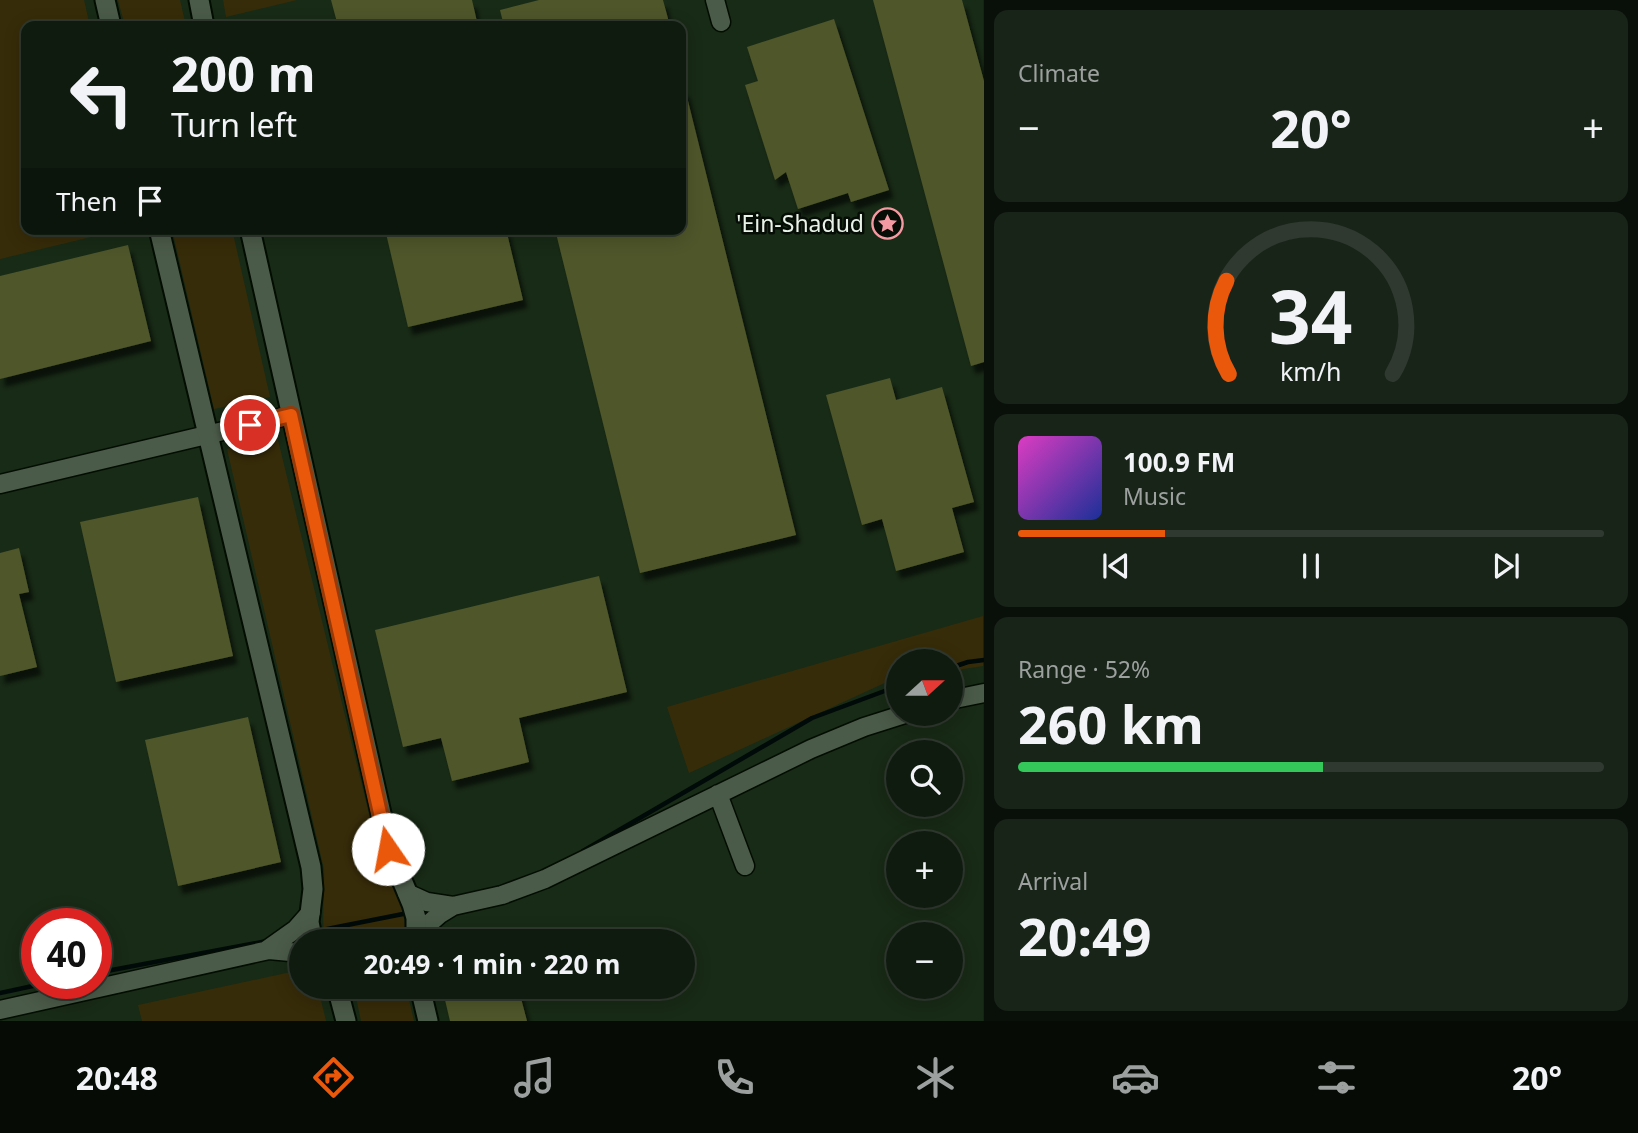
<!DOCTYPE html>
<meta charset="utf-8">
<style>
body{margin:0;font-family:"Noto Sans",sans-serif;background:#192419;color:#f1f3f6;height:100vh;display:flex;flex-direction:column;font-size:26px;white-space:nowrap}
*{box-sizing:border-box;margin:0}
p{font-size:23px;color:#9ca19f}
.icon{flex:none;width:38px;height:38px;fill:none;stroke:currentColor;stroke-width:2;stroke-linecap:round;stroke-linejoin:round}
.map{position:relative;flex:1;overflow:hidden}
.side{display:flex;flex-direction:column;gap:10px;padding:10px;background:#090f09;width:654px}
.side>*{flex:none}
.banner{position:absolute;left:21px;top:21px;width:665px;height:214px;border-radius:14px;box-shadow:0 4px 18px #0003,0 0 0 2px #303930;background:#101b10;color:#f1f3f6;overflow:hidden}
.needle{width:46px;rotate:69deg}
.controls{position:absolute;left:886px;top:649px;display:grid;gap:14px}
.controls a{display:grid;place-items:center;width:77px;height:77px;border-radius:50%;background:#101b10;box-shadow:0 4px 18px #0003,0 0 0 2px #303930;font-size:35px}
.speed{position:absolute;left:21px;top:908px;display:flex;gap:14px;font-size:35px;font-weight:700;text-align:center}
.speed>*{display:grid;place-content:center;width:91px;height:91px;border-radius:50%;background:#101b10;box-shadow:0 4px 18px #0003,0 0 0 2px #303930;line-height:1}
.speed .limit{border:10px solid #d22;background:#fff;color:#111}
.pin{position:absolute;display:grid;place-items:center;width:60px;height:60px;color:#fff;margin:-30px;border:4px solid #fff;border-radius:50%;box-shadow:0 2px 7px #0007}
.me{position:absolute;width:77px;margin:-38px;rotate:348deg;stroke-linejoin:round;filter:drop-shadow(0 0 5px #0008)}
.turn{display:flex;align-items:center;gap:24px;height:147px;padding:0 35px;font-size:32px}
.turn .icon{width:91px;height:91px;stroke-width:2.5}
.turn b{display:block;font-size:49px;line-height:60px}
.then{display:flex;align-items:center;height:66px;padding:0 35px;background:#0003;gap:14px;font-size:26px}
.big{font-size:52px;font-weight:700;line-height:1.1}
.side .tile{flex:1;display:flex;flex-direction:column;justify-content:center;gap:10px;min-width:0;padding:0 24px;border-radius:14px;background:#192419}
.side .dial{align-items:center;gap:0}
.dial svg{height:182px;overflow:visible;fill:none;stroke:#303930;stroke-width:7;stroke-linecap:round;text-anchor:middle}
.dial text{fill:#f1f3f6;stroke:none}
.song{display:flex;align-items:center;gap:21px}
.cover{width:84px;height:84px;border-radius:10px;background:linear-gradient(135deg,hsl(310 70% 55%),hsl(230 70% 35%))}
.played{height:7px;border-radius:4px;background:linear-gradient(90deg,#ea580c 25%,#303930 25%)}
.keys{display:flex;justify-content:space-around;direction:ltr}
.heat{display:flex;justify-content:space-between;align-items:center;font-size:38px;direction:ltr}
.charge{height:10px;border-radius:5px;background:linear-gradient(90deg,#34c759 52%,#303930 0)}
.trip{position:absolute;left:289px;top:929px;width:406px;height:70px;border-radius:35px;background:#101b10;box-shadow:0 4px 18px #0003,0 0 0 2px #303930;font-weight:700;line-height:70px;text-align:center}
.dock{display:flex;height:112px;justify-content:space-around;align-items:center;background:#060b06;color:#9ca19f}
.dock .icon{width:49px;height:49px}
.dock .current{color:#ea580c}
.dock b{font-size:32px;color:#f1f3f6}
main{display:flex;flex:1;min-height:0}
.map>svg:first-child{display:block}
.built{fill:#182b16;fill-rule:evenodd}
.green{fill:#372c09}
.lines{fill:none;stroke-linecap:round;stroke-linejoin:round}
.stream{stroke:#000a09;stroke-width:4.5}
.building{fill:#4f562a;filter:url(#shadow)}
.minor-casing{stroke:#030d02;stroke-width:21}
.tertiary-casing{stroke:#030d02;stroke-width:23}
.minor{stroke:#4b5b49;stroke-width:18}
.tertiary{stroke:#4b5b49;stroke-width:19}
.route-casing{stroke:#983908;stroke-width:18}
.route{stroke:#ea580c;stroke-width:12}
.labels{text-anchor:middle;stroke-width:5;stroke-linejoin:round;paint-order:stroke}
.poi-label{font-size:23px;fill:#e9f2e7;stroke:#060c06;text-anchor:end}
</style>
<main>
<div class="map">
<svg width="984" height="1021" viewBox="0 0 984 1021">
<defs>
<filter id="shadow"><feDropShadow dx="4.5" dy="8" stdDeviation="2" flood-color="#0009"/></filter>
</defs>
<rect width="100%" height="100%" fill="#162415"/>
<path class="built" d="M0,0H983V1021H0ZM26,26H681V229H26ZM898,662H950V714H898ZM898,752H950V805H898ZM898,844H950V896H898ZM37,924H96V984H37ZM898,934H950V987H898ZM301,942H682V987H301Z"/>
<path class="green" d="M0,0H84L90,26H26V229H124L0,259Z
M118,0H180L186,26H125Z
M223,0H297L226,17Z
M172,229H232L270,397L214,409Z
M277,436L382,868L402,904L405,925L402,941H325C321,918 325,893 324,869L227,449Z
M983,616V666L950,671V662H898V679L891,680L689,773L667,707Z
M291,972L301,975V987H315L319,992L326,1021H142L138,1005Z
M354,987H406L414,1021H361Z"/>
<g class="lines">
<path class="stream" d="M950,668L968,662L984,660
M583,851L812,718L898,686
M317,931L408,913
M96,973L267,941
M0,993L42,984"/>
</g>
<path class="building" d="M331,0H472L478,26H338Z
M539,0H663L670,26H504L500,10Z
M873,0H962L984,81V362L971,366Z
M834,19L889,190L851,202L848,193L798,209L786,172L775,180L745,85L758,81L747,47Z
M681,89H685L796,535L640,573L555,229H681Z
M385,229H506L523,300L408,327Z
M128,245L151,341L0,379V276Z
M890,378L896,400L942,387L974,502L952,508L964,552L896,571L882,519L862,525L826,395Z
M198,497L233,656L116,682L80,522Z
M19,548L29,592L19,594L37,667L0,676V553Z
M599,576L627,692L519,718L529,762L452,781L441,738L403,747L375,630Z
M248,717L281,862L178,886L145,740Z
M503,927L507,942H463L462,937Z
M442,987H518L527,1021H450Z"/>
<g class="lines">
<defs>
<path id="minor" d="M715,0L721,22
M0,484L291,415
M950,700L984,693
M718,794L745,866
M407,893L427,902L453,906
M416,935L440,914L453,906L502,895L545,879L811,749L864,727L905,714
M265,951L296,929L311,912
M0,1010L269,950L301,953"/>
<path id="tertiary" d="M105,0L111,26
M199,0L204,26
M159,229L311,867L313,889L309,922L313,942
M250,229L389,849L412,904L416,918V942
M337,987L346,1021
M420,987L428,1021"/>
</defs>
<use href="#minor" class="minor-casing"/>
<use href="#tertiary" class="tertiary-casing"/>
<use href="#minor" class="minor"/>
<use href="#tertiary" class="tertiary"/>
</g>
<g class="lines">
<defs>
<path id="route" d="M250,425L291,415L388,849"/>
</defs>
<use href="#route" class="route-casing"/>
<use href="#route" class="route"/>
</g>
<defs>
<symbol id="sight-ring" viewBox="-11 -11 22 22"><circle r="9.5" fill="#060c06" stroke="#f49aa3" stroke-width="1.5"/><path d="M0-6L1.8-2.2L6-1.7L2.9 1.2L3.7 5.4L0 3.3L-3.7 5.4L-2.9 1.2L-6-1.7L-1.8-2.2Z" fill="#f49aa3"/></symbol>
</defs>
<g fill-rule="evenodd">
<use href="#sight-ring" x="870" y="206" width="35" height="35"/>
</g>
<g class="labels">
<g class="poi-label">
<text x="864" y="232">'Ein-Shadud</text>
</g>
</g>
</svg>
<div class="controls">
<a><svg class="needle" viewBox="-14 -14 28 28"><path d="M0-13l5 13h-10z" fill="#e53935"/><path d="M0 13l5-13h-10z" fill="#9ca19f"/></svg></a>
<a><svg class="icon" aria-label="search" viewBox="0 0 24 24"><circle cx="10" cy="10" r="6"/><path d="M15 15l6 6"/></svg></a>
<a>+</a>
<a>−</a>
</div>
<div class="speed"><div class="limit">40</div></div>
<div class="pin" style="left:250px;top:425px;background:#d93025"><svg class="icon" aria-label="arrive" viewBox="0 0 24 24"><path d="M6 21V4h12l-3 4 3 4H6"/></svg></div>
<svg class="me" style="left:388px;top:849px" viewBox="-20 -20 40 40"><circle r="19" fill="#fff"/><path d="M0-13L10 11 0 6-10 11z" fill="#ea580c"/></svg>
<div class="trip">20:49 · 1 min · 220 m</div>
<div class="banner">
<div class="turn"><svg class="icon" aria-label="left" viewBox="0 0 24 24"><path d="M17 20v-9H6M10 6l-5 5 5 5"/></svg><div><b>200 m</b>Turn left</div></div>
<div class="then">Then<svg class="icon" aria-label="arrive" viewBox="0 0 24 24"><path d="M6 21V4h12l-3 4 3 4H6"/></svg></div>
</div>
</div>
<section class="side">
<div class="tile"><p>Climate</p>
<div class="heat"><a>−</a><b class="big">20°</b><a>+</a></div>
</div>
<div class="tile dial"><svg viewBox="0 0 100 80">
<path d="M14 69A42 42 0 1 1 86 69"/>
<path d="M14 69A42 42 0 0 1 13 28" stroke="#ea580c"/>
<text x="50" y="56" font-size="32" font-weight="700">34</text>
<text x="50" y="72" font-size="11">km/h</text>
</svg></div>
<div class="tile">
<div class="song"><i class="cover"></i><div><b>100.9 FM</b><p>Music</p></div></div>
<div class="played"></div>
<div class="keys"><svg class="icon" aria-label="previous" viewBox="0 0 24 24"><path d="M18 5L8 12l10 7zM5 5v14"/></svg><svg class="icon" aria-label="pause" viewBox="0 0 24 24"><path d="M8 5v14M16 5v14"/></svg><svg class="icon" aria-label="next" viewBox="0 0 24 24"><path d="M6 5l10 7-10 7zM19 5v14"/></svg></div>
</div>
<div class="tile"><p>Range · 52%</p><b class="big">260 km</b><div class="charge"></div></div>
<div class="tile"><p>Arrival</p><b class="big">20:49</b></div>
</section>
</main>
<nav class="dock">
<b>20:48</b>
<svg class="icon current" aria-label="directions" viewBox="0 0 24 24"><path d="M12 3l9 9-9 9-9-9zM9 14v-3h6M13 9l2 2-2 2"/></svg>
<svg class="icon" aria-label="music" viewBox="0 0 24 24"><path d="M9 18V5l10-2v13"/><circle cx="6" cy="18" r="3"/><circle cx="16" cy="16" r="3"/></svg>
<svg class="icon" aria-label="phone" viewBox="0 0 24 24"><path d="M5 4h4l2 5-3 2q2 4 5 5l2-3 5 2v4C11 20 4 13 5 4z"/></svg>
<svg class="icon" aria-label="climate" viewBox="0 0 24 24"><path d="M12 3v18M4 7l16 10M4 17L20 7"/></svg>
<svg class="icon" aria-label="car" viewBox="0 0 24 24"><path d="M5 17H2v-5l4-1 3-4h7l3 4 3 1v5h-3M9 17h6M6 11h13"/><circle cx="7" cy="17" r="2"/><circle cx="17" cy="17" r="2"/></svg>
<svg class="icon" aria-label="filters" viewBox="0 0 24 24"><path d="M4 7h16M4 17h16"/><circle cx="9" cy="7" r="2"/><circle cx="15" cy="17" r="2"/></svg>
<b>20°</b>
</nav>
